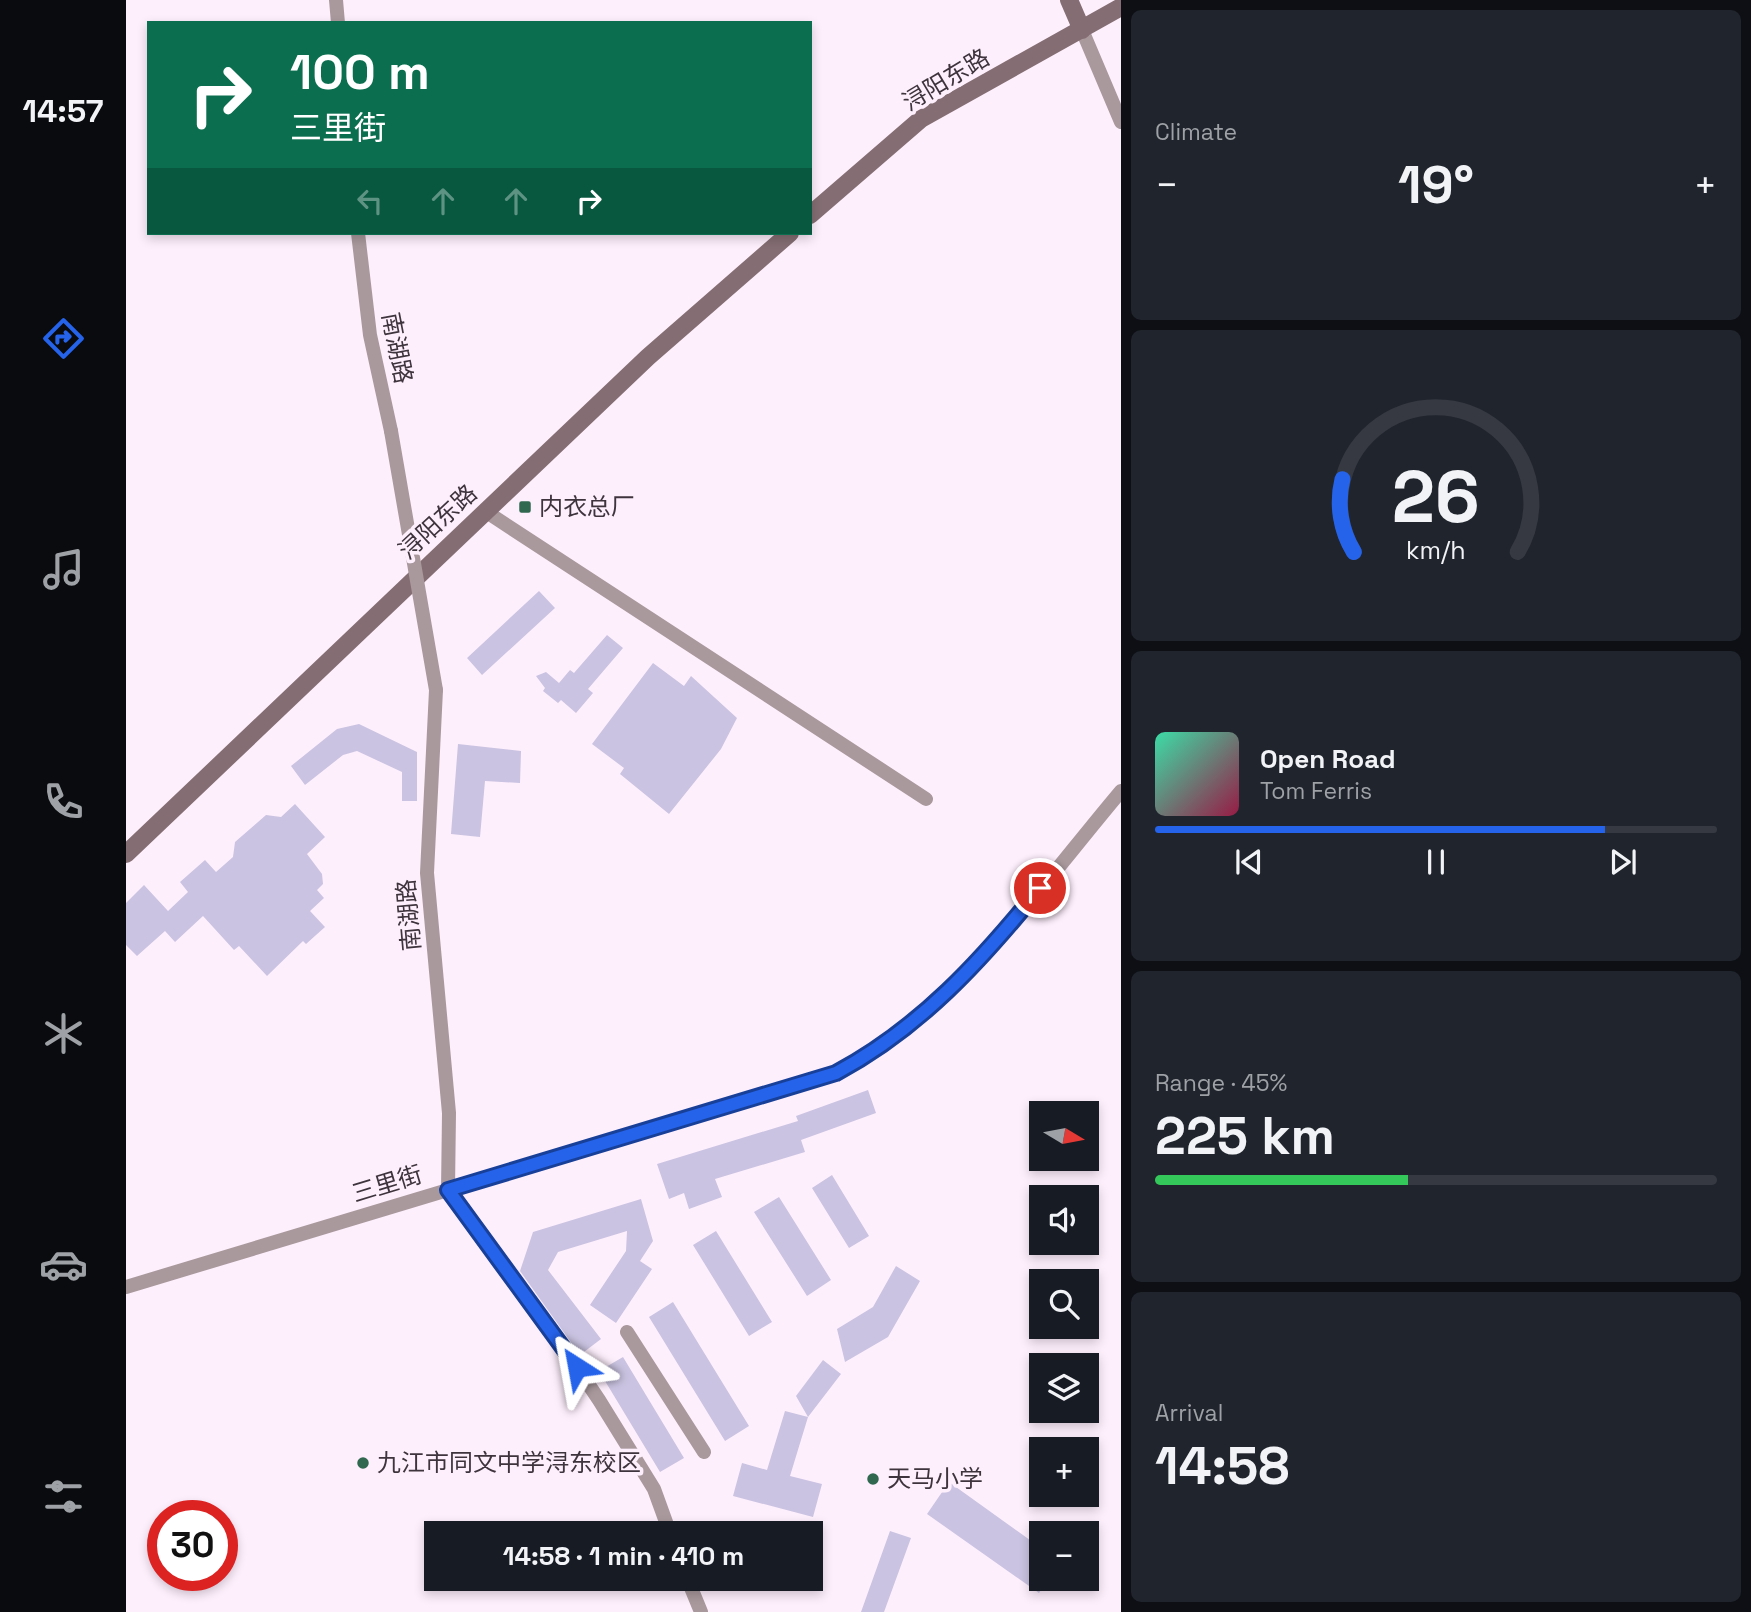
<!DOCTYPE html>
<meta charset="utf-8">
<style>
body{margin:0;font-family:"Space Grotesk","Noto Sans SC",sans-serif;background:#20242c;color:#f1f3f6;height:100vh;display:flex;flex-direction:column;font-size:26px;white-space:nowrap}
*{box-sizing:border-box;margin:0}
p{font-size:23px;color:#9ea1a6}
.icon{flex:none;width:38px;height:38px;fill:none;stroke:currentColor;stroke-width:2;stroke-linecap:round;stroke-linejoin:round}
.map{position:relative;flex:1;overflow:hidden}
.panel{display:flex;flex-direction:column;gap:10px;padding:10px;background:#0d0f14;width:630px}
.panel>*{flex:none}
.banner{position:absolute;left:21px;top:21px;width:665px;height:214px;border-radius:0px;box-shadow:0 4px 10px #0003;background:#0b6e4f;color:#fff;overflow:hidden}
.needle{width:46px;rotate:100deg}
.tools{position:absolute;left:903px;top:1101px;display:grid;gap:14px}
.tools a{display:grid;place-items:center;width:70px;height:70px;border-radius:0px;background:#171b24;box-shadow:0 4px 10px #0003;font-size:35px}
.speed{position:absolute;left:21px;top:1500px;display:flex;gap:14px;font-size:35px;font-weight:700;text-align:center}
.speed>*{display:grid;place-content:center;width:91px;height:91px;border-radius:50%;background:#171b24;box-shadow:0 4px 10px #0003;line-height:1}
.speed .limit{border:10px solid #d22;background:#fff;color:#111}
.pin{position:absolute;display:grid;place-items:center;width:60px;height:60px;color:#fff;margin:-30px;border:4px solid #fff;border-radius:50%;box-shadow:0 2px 7px #0007}
.me{position:absolute;width:77px;margin:-38px;rotate:326deg;stroke-linejoin:round;filter:drop-shadow(0 0 5px #0008)}
.turn{display:flex;align-items:center;gap:24px;height:147px;padding:0 28px;font-size:32px}
.turn .icon{width:91px;height:91px;stroke-width:2.5}
.turn b{display:block;font-size:49px;line-height:60px}
.lanes{display:flex;align-items:center;height:66px;padding:0 28px;background:#0003;justify-content:center;gap:35px;direction:ltr}
.lanes .off{opacity:.35}
.big{font-size:52px;font-weight:700;line-height:1.1}
.panel .tile{flex:1;display:flex;flex-direction:column;justify-content:center;gap:10px;min-width:0;padding:0 24px;border-radius:10px;background:#20242c}
.panel .dial{align-items:center;gap:0}
.dial svg{height:182px;overflow:visible;fill:none;stroke:#363941;stroke-width:7;stroke-linecap:round;text-anchor:middle}
.dial text{fill:#f1f3f6;stroke:none}
.song{display:flex;align-items:center;gap:21px}
.cover{width:84px;height:84px;border-radius:10px;background:linear-gradient(135deg,hsl(160 70% 55%),hsl(340 70% 35%))}
.played{height:7px;border-radius:4px;background:linear-gradient(90deg,#2563eb 80%,#363941 80%)}
.keys{display:flex;justify-content:space-around;direction:ltr}
.heat{display:flex;justify-content:space-between;align-items:center;font-size:38px;direction:ltr}
.charge{height:10px;border-radius:5px;background:linear-gradient(90deg,#34c759 45%,#363941 0)}
.trip{position:absolute;left:298px;top:1521px;width:399px;height:70px;border-radius:0px;background:#171b24;box-shadow:0 4px 10px #0003;font-weight:700;line-height:70px;text-align:center}
main{display:flex;flex:1;min-height:0}
.dock{display:flex;flex-direction:column;width:126px;justify-content:space-around;align-items:center;background:#090b0e;color:#9ea1a6}
.dock .icon{width:49px;height:49px}
.dock .current{color:#2563eb}
.dock b{font-size:32px;color:#f1f3f6}
.map>svg:first-child{display:block}
.building{fill:#cac3e1}
.lines{fill:none;stroke-linecap:round;stroke-linejoin:round}
.street{stroke:#a9999d;stroke-width:14}
.secondary{stroke:#846e73;stroke-width:18}
.street-bridge{stroke:#a9999d;stroke-width:14}
.route-casing{stroke:#184099;stroke-width:18}
.route{stroke:#2563eb;stroke-width:12}
.poi-dot{fill:#2f674f;stroke:#feeffd;stroke-width:2.5}
.labels{text-anchor:middle;stroke-width:7;stroke-linejoin:round;paint-order:stroke}
.street-label{font-size:24px;fill:#3e343d;stroke:#feeffd}
.poi-label{font-size:24px;fill:#3e343d;stroke:#feeffd;text-anchor:start}
</style>
<main>
<nav class="dock">
<b>14:57</b>
<svg class="icon current" aria-label="directions" viewBox="0 0 24 24"><path d="M12 3l9 9-9 9-9-9zM9 14v-3h6M13 9l2 2-2 2"/></svg>
<svg class="icon" aria-label="music" viewBox="0 0 24 24"><path d="M9 18V5l10-2v13"/><circle cx="6" cy="18" r="3"/><circle cx="16" cy="16" r="3"/></svg>
<svg class="icon" aria-label="phone" viewBox="0 0 24 24"><path d="M5 4h4l2 5-3 2q2 4 5 5l2-3 5 2v4C11 20 4 13 5 4z"/></svg>
<svg class="icon" aria-label="climate" viewBox="0 0 24 24"><path d="M12 3v18M4 7l16 10M4 17L20 7"/></svg>
<svg class="icon" aria-label="car" viewBox="0 0 24 24"><path d="M5 17H2v-5l4-1 3-4h7l3 4 3 1v5h-3M9 17h6M6 11h13"/><circle cx="7" cy="17" r="2"/><circle cx="17" cy="17" r="2"/></svg>
<svg class="icon" aria-label="filters" viewBox="0 0 24 24"><path d="M4 7h16M4 17h16"/><circle cx="9" cy="7" r="2"/><circle cx="15" cy="17" r="2"/></svg>
</nav>
<div class="map">
<svg width="995" height="1612" viewBox="0 0 995 1612">
<rect width="100%" height="100%" fill="#feeffd"/>
<path class="building" d="M413,591L429,608L356,675L341,658Z
M481,635L497,648L462,689L467,693L450,713L435,700L432,703L417,691L419,688L410,676L420,672L433,683L444,670L448,673Z
M527,663L558,686L565,676L611,718L595,749L543,814L494,774L498,768L466,744Z
M233,724L291,752V801H276V772L231,751L217,755L179,785L165,766L211,729Z
M332,744L395,751L394,783L359,781L354,837L325,834Z
M169,804L199,837L181,854L196,874L197,884L191,890L198,898L184,911L199,927L180,944L177,941L141,976L113,946L108,950L77,916L49,942L39,931L11,956L0,945V903L18,885L42,911L62,892L54,882L79,860L90,872L107,857L109,842L140,815L155,817Z
M742,1090L750,1113L675,1140L679,1152L589,1179L596,1197L563,1209L558,1193L543,1199L531,1164L672,1121L670,1116Z
M706,1175L743,1236L723,1248L686,1188Z
M653,1197L705,1280L681,1296L628,1212Z
M515,1199L527,1241L514,1261L526,1269L490,1323L464,1305L500,1251L501,1231L432,1252L422,1270L475,1339L454,1355L394,1271L407,1232Z
M590,1231L646,1322L623,1336L567,1245Z
M770,1266L794,1281L762,1337L719,1362L711,1329L747,1307Z
M547,1302L623,1426L599,1441L523,1317Z
M497,1357L558,1458L534,1472L473,1371Z
M697,1360L715,1374L682,1417L670,1396Z
M659,1411L682,1417L664,1476L696,1484L687,1517L607,1496L616,1463L641,1470Z
M823,1482L915,1548V1578H923L913,1593L801,1514Z
M764,1531L785,1538L758,1612H735Z"/>
<g class="lines">
<path class="street" d="M210,0L212,23
M956,30L995,122
M232,233L244,335L265,431
M359,511L800,799
M310,690L301,873L323,1113L322,1190L428,1333L473,1400L528,1489L544,1533
M0,1287L710,1073C831,1008 909,893 995,791
M501,1332L578,1452
M561,1578L575,1612"/>
<path class="secondary" d="M943,0L956,30
M684,215L795,119L995,7
M0,854L522,357L664,233"/>
<path class="street-bridge" d="M265,431L310,690"/>
</g>
<g class="lines">
<defs>
<path id="route" d="M451,1367L322,1190L710,1073C794,1028 855,961 914,888"/>
</defs>
<use href="#route" class="route-casing"/>
<use href="#route" class="route"/>
</g>
<g class="poi-dot">
<rect x="392" y="500" width="14" height="14" rx="3.5"/>
<circle cx="237" cy="1463" r="7"/>
<circle cx="747" cy="1479" r="7"/>
</g>
<g class="labels">
<g class="street-label">
<text transform="translate(820 80) rotate(-31)" y="8">浔阳东路</text>
<text transform="translate(271 348) rotate(79)" y="8">南湖路</text>
<text transform="translate(312 522) rotate(-43)" y="8">浔阳东路</text>
<text transform="translate(283 915) rotate(-95)" y="8">南湖路</text>
<text transform="translate(261 1184) rotate(-17)" y="8">三里街</text>
</g>
<g class="poi-label">
<text x="413" y="515">内衣总厂</text>
<text x="251" y="1471">九江市同文中学浔东校区</text>
<text x="761" y="1487">天马小学</text>
</g>
</g>
</svg>
<div class="tools">
<a><svg class="needle" viewBox="-14 -14 28 28"><path d="M0-13l5 13h-10z" fill="#e53935"/><path d="M0 13l5-13h-10z" fill="#9ea1a6"/></svg></a>
<a><svg class="icon" aria-label="sound" viewBox="0 0 24 24"><path d="M4 9h4l5-4v14l-5-4H4zM17 9q2 3 0 6"/></svg></a>
<a><svg class="icon" aria-label="search" viewBox="0 0 24 24"><circle cx="10" cy="10" r="6"/><path d="M15 15l6 6"/></svg></a>
<a><svg class="icon" aria-label="layers" viewBox="0 0 24 24"><path d="M12 4l9 5-9 5-9-5zM3 14l9 5 9-5"/></svg></a>
<a>+</a>
<a>−</a>
</div>
<div class="speed"><div class="limit">30</div></div>
<div class="pin" style="left:914px;top:888px;background:#d93025"><svg class="icon" aria-label="arrive" viewBox="0 0 24 24"><path d="M6 21V4h12l-3 4 3 4H6"/></svg></div>
<svg class="me" style="left:451px;top:1367px" viewBox="-20 -20 40 40"><path d="M0-17L14 15 0 8-14 15z" fill="#2563eb" stroke="#fff" stroke-width="4"/></svg>
<div class="trip">14:58 · 1 min · 410 m</div>
<div class="banner">
<div class="turn"><svg class="icon" aria-label="right" viewBox="0 0 24 24"><path d="M7 20v-9h11M14 6l5 5-5 5"/></svg><div><b>100 m</b>三里街</div></div>
<div class="lanes"><svg class="icon off" aria-label="left" viewBox="0 0 24 24"><path d="M17 20v-9H6M10 6l-5 5 5 5"/></svg><svg class="icon off" aria-label="ahead" viewBox="0 0 24 24"><path d="M12 20V5M6 11l6-6 6 6"/></svg><svg class="icon off" aria-label="ahead" viewBox="0 0 24 24"><path d="M12 20V5M6 11l6-6 6 6"/></svg><svg class="icon" aria-label="right" viewBox="0 0 24 24"><path d="M7 20v-9h11M14 6l5 5-5 5"/></svg></div>
</div>
</div>
<section class="panel">
<div class="tile"><p>Climate</p>
<div class="heat"><a>−</a><b class="big">19°</b><a>+</a></div>
</div>
<div class="tile dial"><svg viewBox="0 0 100 80">
<path d="M14 69A42 42 0 1 1 86 69"/>
<path d="M14 69A42 42 0 0 1 9 37" stroke="#2563eb"/>
<text x="50" y="56" font-size="32" font-weight="700">26</text>
<text x="50" y="72" font-size="11">km/h</text>
</svg></div>
<div class="tile">
<div class="song"><i class="cover"></i><div><b>Open Road</b><p>Tom Ferris</p></div></div>
<div class="played"></div>
<div class="keys"><svg class="icon" aria-label="previous" viewBox="0 0 24 24"><path d="M18 5L8 12l10 7zM5 5v14"/></svg><svg class="icon" aria-label="pause" viewBox="0 0 24 24"><path d="M8 5v14M16 5v14"/></svg><svg class="icon" aria-label="next" viewBox="0 0 24 24"><path d="M6 5l10 7-10 7zM19 5v14"/></svg></div>
</div>
<div class="tile"><p>Range · 45%</p><b class="big">225 km</b><div class="charge"></div></div>
<div class="tile"><p>Arrival</p><b class="big">14:58</b></div>
</section>
</main>
